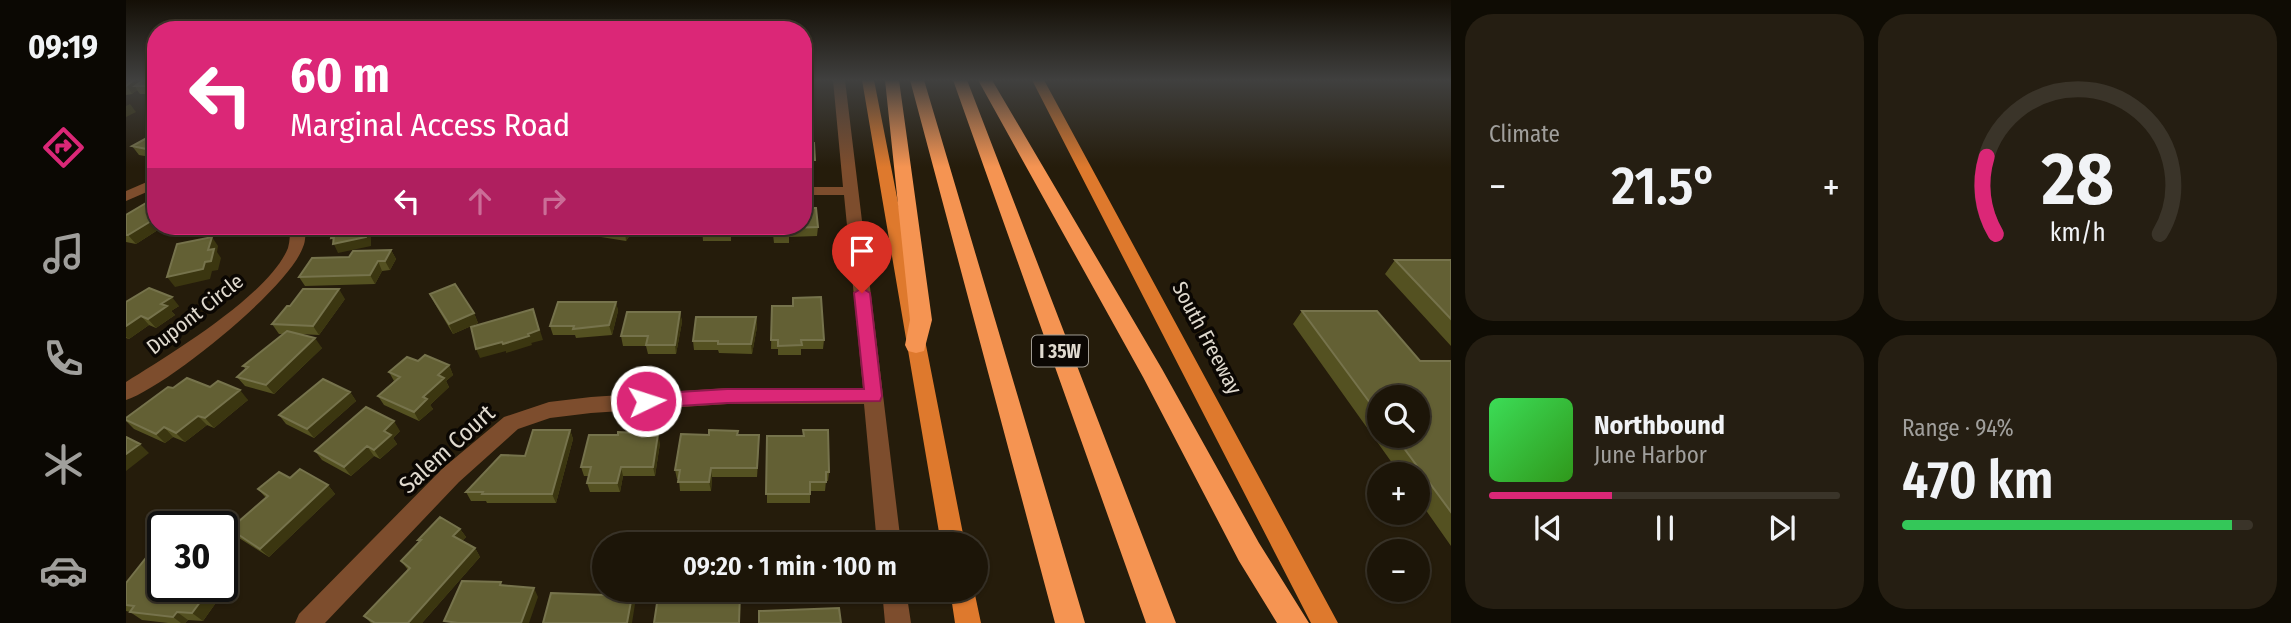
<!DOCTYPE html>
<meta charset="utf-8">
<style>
body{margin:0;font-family:"Fira Sans Condensed",sans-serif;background:#251e12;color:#f1f3f6;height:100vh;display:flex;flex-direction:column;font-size:26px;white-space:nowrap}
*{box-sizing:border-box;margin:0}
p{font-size:23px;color:#a09f9c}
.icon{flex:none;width:38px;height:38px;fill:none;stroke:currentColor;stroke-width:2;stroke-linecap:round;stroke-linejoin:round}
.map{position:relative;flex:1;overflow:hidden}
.sheet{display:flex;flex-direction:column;gap:14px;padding:14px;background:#0f0c04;width:840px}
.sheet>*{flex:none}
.guide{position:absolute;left:21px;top:21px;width:665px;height:214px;border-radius:28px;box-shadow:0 2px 5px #0004,0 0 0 2px #3a3429;background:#db2777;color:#fff;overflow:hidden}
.tools{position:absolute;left:1241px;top:385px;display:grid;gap:14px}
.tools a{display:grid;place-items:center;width:63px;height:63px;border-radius:50%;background:#1c1508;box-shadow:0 2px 5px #0004,0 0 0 2px #3a3429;font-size:35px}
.speed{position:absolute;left:21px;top:511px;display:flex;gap:14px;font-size:35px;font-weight:700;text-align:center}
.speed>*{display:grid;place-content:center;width:91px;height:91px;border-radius:50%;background:#1c1508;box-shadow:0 2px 5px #0004,0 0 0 2px #3a3429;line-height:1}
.speed .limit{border:4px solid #111;border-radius:10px;background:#fff;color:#111}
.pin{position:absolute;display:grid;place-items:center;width:60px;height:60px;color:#fff;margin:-72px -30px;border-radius:50% 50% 50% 0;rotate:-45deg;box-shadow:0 0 7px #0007}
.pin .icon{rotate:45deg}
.me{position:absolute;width:77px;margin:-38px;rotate:86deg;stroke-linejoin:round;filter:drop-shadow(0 0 5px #0008)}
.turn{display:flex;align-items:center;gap:24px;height:147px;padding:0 28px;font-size:32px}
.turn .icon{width:91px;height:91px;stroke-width:2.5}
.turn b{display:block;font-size:49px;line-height:60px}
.lanes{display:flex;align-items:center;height:66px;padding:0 28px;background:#0003;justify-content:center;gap:35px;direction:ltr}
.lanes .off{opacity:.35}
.big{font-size:52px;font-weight:600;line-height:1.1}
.sheet .card{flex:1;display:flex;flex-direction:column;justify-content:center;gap:10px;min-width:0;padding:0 24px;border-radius:28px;background:#251e12}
.sheet .dial{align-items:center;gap:0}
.dial svg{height:182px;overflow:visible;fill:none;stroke:#3a3429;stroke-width:7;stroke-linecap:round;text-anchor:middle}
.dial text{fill:#f1f3f6;stroke:none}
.song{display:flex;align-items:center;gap:21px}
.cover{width:84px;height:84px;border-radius:10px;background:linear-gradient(135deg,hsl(130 70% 55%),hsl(110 70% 35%))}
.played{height:7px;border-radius:4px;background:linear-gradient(90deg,#db2777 35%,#3a3429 35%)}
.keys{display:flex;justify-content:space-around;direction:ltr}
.heat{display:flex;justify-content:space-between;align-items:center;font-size:38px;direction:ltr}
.charge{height:10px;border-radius:5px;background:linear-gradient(90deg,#34c759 94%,#3a3429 0)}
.sheet .tiles{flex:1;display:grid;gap:14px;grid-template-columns:repeat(2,1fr)}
.trip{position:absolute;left:466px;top:532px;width:396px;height:70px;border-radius:35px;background:#1c1508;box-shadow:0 2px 5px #0004,0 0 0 2px #3a3429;font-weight:600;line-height:70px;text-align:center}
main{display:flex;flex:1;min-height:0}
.menu{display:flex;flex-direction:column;width:126px;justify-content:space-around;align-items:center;background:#0b0803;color:#a09f9c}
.menu .icon{width:49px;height:49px}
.menu .active{color:#db2777}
.menu b{font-size:32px;color:#f1f3f6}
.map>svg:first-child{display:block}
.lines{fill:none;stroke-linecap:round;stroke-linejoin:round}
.minor{fill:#7d4d2d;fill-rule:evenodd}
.major{fill:#de792d;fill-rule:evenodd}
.highway{fill:#f59452;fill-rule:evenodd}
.wall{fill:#545121;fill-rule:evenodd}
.shaded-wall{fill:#3b3610}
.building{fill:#636034;stroke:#76734c;stroke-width:2}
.route{fill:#db2777;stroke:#8e194d;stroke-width:2}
.labels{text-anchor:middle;stroke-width:7;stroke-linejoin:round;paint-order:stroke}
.shield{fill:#0b0703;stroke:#a09b92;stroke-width:2}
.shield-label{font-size:19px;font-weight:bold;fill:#e0dacf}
.street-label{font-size:21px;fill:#e0dacf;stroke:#0b0703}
.near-street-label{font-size:24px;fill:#e0dacf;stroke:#0b0703}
</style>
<main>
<nav class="menu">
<b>09:19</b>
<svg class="icon active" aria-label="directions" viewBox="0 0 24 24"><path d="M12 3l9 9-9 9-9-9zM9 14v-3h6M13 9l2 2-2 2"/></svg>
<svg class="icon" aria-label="music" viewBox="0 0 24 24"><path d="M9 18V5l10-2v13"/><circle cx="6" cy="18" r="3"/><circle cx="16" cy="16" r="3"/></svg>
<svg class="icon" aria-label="phone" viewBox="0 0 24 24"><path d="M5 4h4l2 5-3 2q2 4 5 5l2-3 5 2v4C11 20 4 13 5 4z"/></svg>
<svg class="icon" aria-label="climate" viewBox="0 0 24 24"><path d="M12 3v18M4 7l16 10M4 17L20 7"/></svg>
<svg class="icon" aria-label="car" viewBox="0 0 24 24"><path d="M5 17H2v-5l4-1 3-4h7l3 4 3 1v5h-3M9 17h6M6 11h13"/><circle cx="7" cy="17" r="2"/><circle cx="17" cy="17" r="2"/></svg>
</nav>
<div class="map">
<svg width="1325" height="623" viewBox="0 0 1325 623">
<rect width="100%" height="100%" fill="#251c0b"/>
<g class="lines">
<path class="minor" d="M707,80H719L775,544H751L738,404H602L465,413L424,418L392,429L333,482L199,623H169L173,614L317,468L378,417L423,402L465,397L602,388H737L718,195H677V187H717Z
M30,178V188L0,201V191Z
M164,226H180C179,233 180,241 177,247C163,288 41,386 0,400V382C43,355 143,295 162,248C164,241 164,233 164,226Z
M756,590H780L785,623H759Z"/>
<path class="major" d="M736,80H748L839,544H815Z
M906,80H918L1212,623H1185Z
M824,590H848L855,623H829Z"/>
<path class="highway" d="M759,80H773L806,320L798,351L790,353L782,351L779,345L784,320Z
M784,80H798L959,623H929Z
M827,80H841L1050,623H1020Z
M852,80H866L1036,369L1133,543L1183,623H1151L1113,561L1017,377Z"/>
</g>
<path class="wall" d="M0,80H30V94H14L11,90L6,94L0,95Z
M677,80H685V91H677Z
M30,128V158L13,155L6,146L27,135L24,131Z
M677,143H688V169H677Z
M0,215L30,226H38L10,244L0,242Z
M421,226H440L434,231Z
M448,226H510L500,241L450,233Z
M521,226H570L569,237H522Z
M576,226H636L635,236H605V241H577Z
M646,226H677L692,227L691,236L663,237V243H648Z
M265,250L270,259L264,270L256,271L249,284L179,286L173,277L223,257Z
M1269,260H1325V346L1259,274Z
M304,294L348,313L352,323L327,334L309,304Z
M219,299L193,335L173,334L196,348L148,394L119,386L111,377L120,369L117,366L157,334H153L146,324Z
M0,302L53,306L45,311L49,315L30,328L23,325L3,339L0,338Z
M490,302L492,311L486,335L450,338L449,335H427L424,326Z
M646,306L698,340L697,349H675V355H652V349H645Z
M1176,311L1294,361H1325V546L1292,499V474H1274L1167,324ZM1253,397L1292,436H1253Z
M554,312L556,322L550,354H522L520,346H497L495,336Z
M630,317L631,327L626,354L593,353L592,350H568L567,341Z
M292,361L323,365L327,375L320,381L323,387L304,405L307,409L293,421L258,405L252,396L268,381L263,372Z
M84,387L122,400L88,428L81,425L59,442L47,437L39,443L8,429L0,421V418L47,388Z
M224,392L230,401L188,438L160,424L153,415Z
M444,430L447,439L430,503H361L360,501H345L340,492L399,456Z
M274,431L267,438L271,444L254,459L248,456L225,476L196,460L189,451Z
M612,431V435L633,444L631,477H586L585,491H554L553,479H551L549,470L583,435Z
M641,436L703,472L702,481H700L699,491H684V503H641Z
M534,443L529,476H497L494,492H464L461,483L463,476H458L455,467Z
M164,478L202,485L209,494L143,557L113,538L104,529L140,498L132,489Z
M334,529L340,537L336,541L349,548L354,557L296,623H245L238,616L282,570L275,561L294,541L292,540Z
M106,580L77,621L62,620L59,623H42L16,620L4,612L0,611V583L37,586Z
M633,590H688L654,591V603L633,604Z"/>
<path class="shaded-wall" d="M8,80H22L9,86L11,90L6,94L1,86Z
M4,104L10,112L0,117V106Z
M30,148V157L25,150Z
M30,218V226H38L10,244L2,235Z
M240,226H259V227L245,230V246L212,253L205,238Z
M433,226H440L434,231Z
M502,226H510L500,241L499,232Z
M568,226H570L569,237L567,228Z
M86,237L92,246L91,252L95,258L92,270L86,271L84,279L49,287L41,277L82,250Z
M265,250L270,259L264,270L259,261Z
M252,261L256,271L249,284L244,275Z
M213,289L219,299L193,335L187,326Z
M46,297L53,306L45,311L49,315L30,328L22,319L35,304Z
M490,302L492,311L486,335L483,325Z
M554,312L556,322L550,354L549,345Z
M348,313L352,323L327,334L323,324Z
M15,316L23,325L3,339L0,337V326Z
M630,317L631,327L626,354L625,344Z
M410,318L417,340L405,343L402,334Z
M403,336L406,345L380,353V351L354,358L350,349L376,342Z
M189,338L196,348L148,394L140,385Z
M323,365L327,375L320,381L323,387L304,405L307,409L293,421L288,412L312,375Z
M114,390L122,400L88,428L79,418Z
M224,392L230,401L188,438L181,429Z
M72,416L81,425L59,442L50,433Z
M268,421L274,431L267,438L271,444L254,459L248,450L258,431Z
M38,427L47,437L39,443L30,434Z
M444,430L447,439L430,503L426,494Z
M532,434L534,443L529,476L527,467Z
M633,435V444L631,477V468Z
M14,444L23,453L0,471V454Z
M241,446L248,456L225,476L218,467Z
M495,467L497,476L494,492L491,483Z
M585,468L586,477L585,491L583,482Z
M202,485L209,494L143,557L134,549Z
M334,529L340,537L333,544L327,536Z
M349,548L354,557L296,623H282Z
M96,571L106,580L77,621L66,613L86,586H96Z
M408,588L412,597L403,623H395Z
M506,596L509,604L506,623H501Z
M51,612L62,620L59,623H55L47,617Z"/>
<path class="building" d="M0,80H8L0,86Z
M17,80H30V84L27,86H9Z
M677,80H685V83H677Z
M30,133V148L25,150L6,146Z
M677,143H688L689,160H677Z
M20,203L30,206V218L2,235H0V215Z
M677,208H690L692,227L662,228L663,234H648L647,226H677Z
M207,226H240V237L207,244L208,237L205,238Z
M458,226H502L499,232Z
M521,226H568L567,228L521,227Z
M576,226H635V227H605L604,232H576Z
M86,237L82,250L88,249L85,261L79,262L77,269L41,277L51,244Z
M265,250L259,261H252L244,275L173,277L186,258L223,257L227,251Z
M1269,260H1325V319Z
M329,284L348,313L323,324L304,294Z
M23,288L46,297L35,304L41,306L22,319L15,316L0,326V302Z
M177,289H213L187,326L146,324L161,306H164Z
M695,297L698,340H675L676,345L652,346V340H645L646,306H667V298Z
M432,302H490L483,325L447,329L448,326H424Z
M407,309L413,330L402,334L403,336L377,344L376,342L350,349L345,327Z
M1176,311H1251L1294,361H1325V512L1269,436H1292V397H1253V415Z
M501,312H554L549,345H520L522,336H495Z
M570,317H630L625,344H592V341H567Z
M161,331L189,338L140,385L111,377L122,367L117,366Z
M299,355L323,365L312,375L318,378L297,397L301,399L288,412L252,396L274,377L263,372L281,357L292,361Z
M61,378L84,387L92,381L114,390L79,418L72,416L50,433L38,427L30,434L0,420V418L42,387L47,388Z
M197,379L224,392L181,429L153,415Z
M240,407L268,421L258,431L265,435L248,450L241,446L218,467L189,451Z
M407,430H444L426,494H356L357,492H340L375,455L399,456Z
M583,430L612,431L611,435H633L631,468H585L583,482H552L554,470H549L555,434L583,435Z
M677,430H702L703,472H700V482H684V494H640L641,436H678Z
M492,432L532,434L527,467H495L491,483H461L465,467H455L463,435H492Z
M0,437L14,444L0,454Z
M174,469L202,485L134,549L104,529L142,496L132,489L153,472L164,478Z
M314,517L334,529L327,536L349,548L282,623H249L238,616L284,568L275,561L295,540H292Z
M27,549L37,550V586H86L66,613L51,612L47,617L4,612L8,606L0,605V583Z
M336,581L375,582L374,585L408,588L395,623H332L318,621Z
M533,590H573V593H614L613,623H528Z
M633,590H654V595L633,596Z
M425,593L506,596L501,623H417Z
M713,608L715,623H633V611Z"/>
<linearGradient id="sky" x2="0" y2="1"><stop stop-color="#140f06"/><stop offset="0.48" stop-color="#40403f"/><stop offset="1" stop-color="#40403f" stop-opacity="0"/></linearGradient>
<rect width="1325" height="167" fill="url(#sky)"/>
<path class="route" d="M736,288L744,293L756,396L754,401L601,403L520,408L513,406L511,401L513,396L520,394L601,389H738L728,293Z"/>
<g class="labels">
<rect class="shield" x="906" y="335.5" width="56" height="31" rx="5"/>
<g class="shield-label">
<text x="934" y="358">I 35W</text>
</g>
<g class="street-label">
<text transform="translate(69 314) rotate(-38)" y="7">Dupont Circle</text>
<text transform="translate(1081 338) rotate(62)" y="7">South Freeway</text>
</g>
<g class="near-street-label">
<text transform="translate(321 449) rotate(-42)" y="8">Salem Court</text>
</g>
</g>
</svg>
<div class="tools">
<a><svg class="icon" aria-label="search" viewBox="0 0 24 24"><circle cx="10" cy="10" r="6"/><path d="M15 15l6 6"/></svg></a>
<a>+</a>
<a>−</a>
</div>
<div class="speed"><div class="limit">30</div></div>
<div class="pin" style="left:736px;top:293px;background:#d93025"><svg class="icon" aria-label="arrive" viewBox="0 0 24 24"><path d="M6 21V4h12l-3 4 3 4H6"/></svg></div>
<svg class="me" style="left:520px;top:401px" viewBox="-20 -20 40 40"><circle r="17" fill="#db2777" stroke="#fff" stroke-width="3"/><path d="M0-11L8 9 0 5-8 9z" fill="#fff"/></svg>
<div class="trip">09:20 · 1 min · 100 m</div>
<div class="guide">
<div class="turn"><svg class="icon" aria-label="left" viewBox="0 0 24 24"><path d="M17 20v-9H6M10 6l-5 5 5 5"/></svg><div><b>60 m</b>Marginal Access Road</div></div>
<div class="lanes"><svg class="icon" aria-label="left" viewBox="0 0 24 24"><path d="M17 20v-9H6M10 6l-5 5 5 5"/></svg><svg class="icon off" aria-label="ahead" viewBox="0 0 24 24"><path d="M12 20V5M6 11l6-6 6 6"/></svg><svg class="icon off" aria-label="right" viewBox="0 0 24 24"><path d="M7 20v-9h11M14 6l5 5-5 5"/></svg></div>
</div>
</div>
<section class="sheet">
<div class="tiles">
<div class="card"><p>Climate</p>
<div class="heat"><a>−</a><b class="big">21.5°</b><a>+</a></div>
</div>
<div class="card dial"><svg viewBox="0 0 100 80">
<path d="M14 69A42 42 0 1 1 86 69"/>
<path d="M14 69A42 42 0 0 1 10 35" stroke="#db2777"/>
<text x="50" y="56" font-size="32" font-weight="700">28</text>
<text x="50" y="72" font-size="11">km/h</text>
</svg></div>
<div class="card">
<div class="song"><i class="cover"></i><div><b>Northbound</b><p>June Harbor</p></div></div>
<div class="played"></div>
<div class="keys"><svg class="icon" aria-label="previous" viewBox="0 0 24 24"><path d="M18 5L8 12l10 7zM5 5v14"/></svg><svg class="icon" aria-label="pause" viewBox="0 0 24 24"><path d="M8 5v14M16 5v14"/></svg><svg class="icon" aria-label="next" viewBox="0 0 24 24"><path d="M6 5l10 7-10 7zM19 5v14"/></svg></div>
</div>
<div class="card"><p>Range · 94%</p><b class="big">470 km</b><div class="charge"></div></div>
</div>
</section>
</main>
